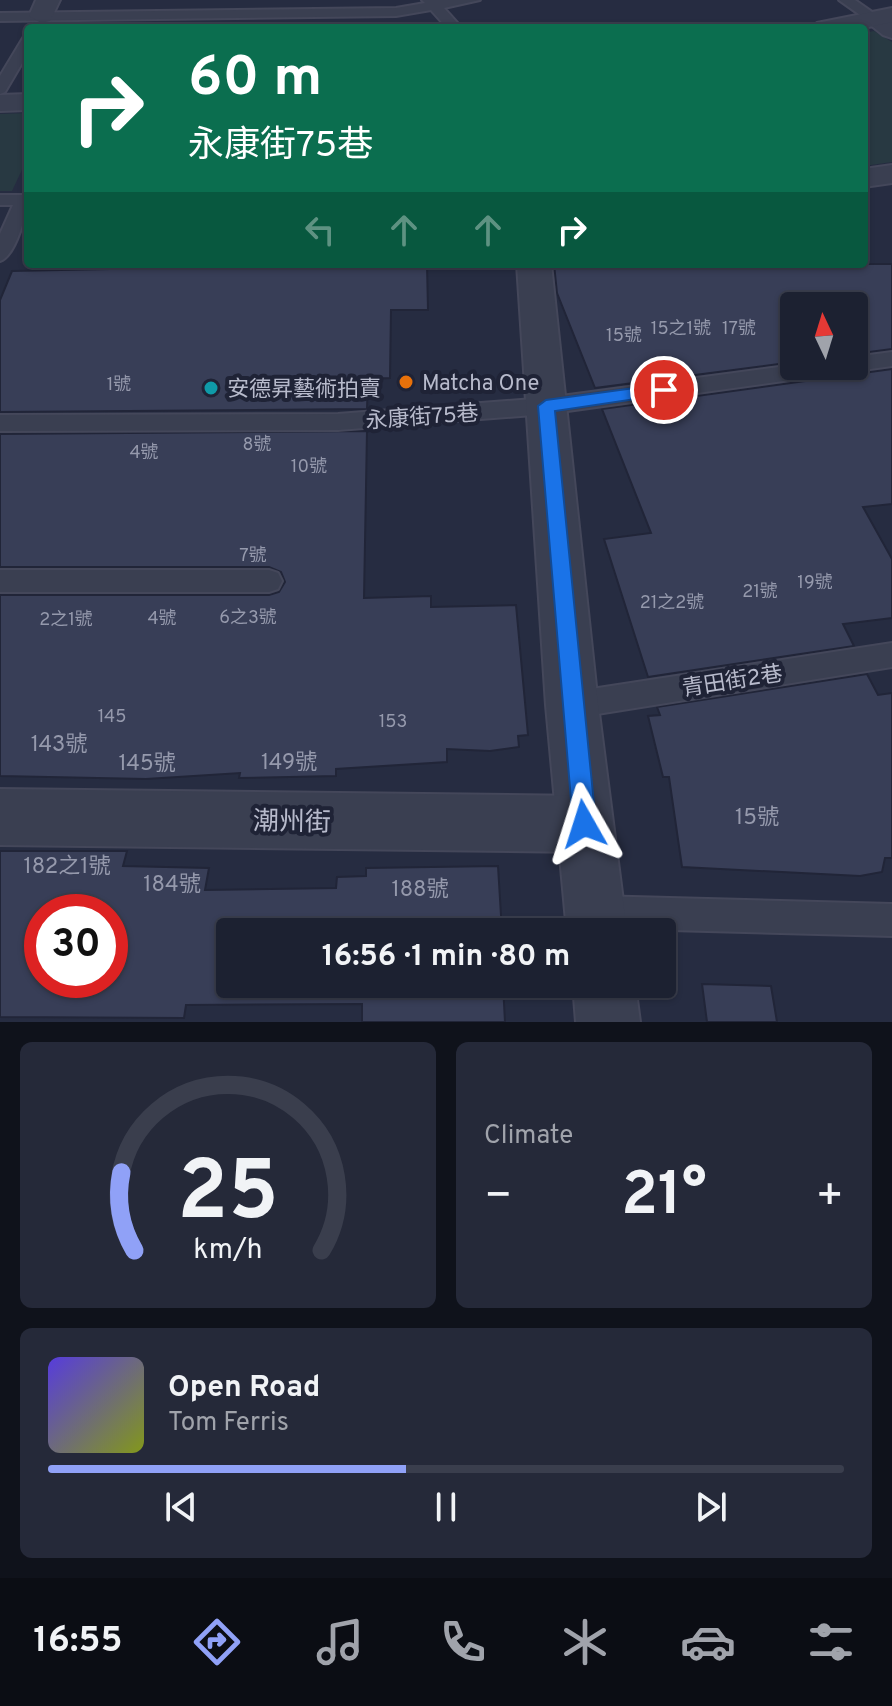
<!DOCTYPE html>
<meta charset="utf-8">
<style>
body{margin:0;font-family:Overpass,"Noto Sans TC",sans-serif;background:#252939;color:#f1f3f6;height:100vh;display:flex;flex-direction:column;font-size:30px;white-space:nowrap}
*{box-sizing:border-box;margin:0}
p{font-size:26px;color:#a0a3ab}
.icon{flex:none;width:44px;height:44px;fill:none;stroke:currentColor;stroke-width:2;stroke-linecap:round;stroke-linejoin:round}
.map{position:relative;height:1022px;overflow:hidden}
.panel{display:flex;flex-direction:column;gap:20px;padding:20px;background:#0f121b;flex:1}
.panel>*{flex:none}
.banner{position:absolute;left:24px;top:24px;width:844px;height:244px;border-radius:8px;box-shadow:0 2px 6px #0004,0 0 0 2px #3a3e4d;background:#0b6e4f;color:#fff;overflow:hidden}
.needle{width:52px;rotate:356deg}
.controls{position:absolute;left:780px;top:292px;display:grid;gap:16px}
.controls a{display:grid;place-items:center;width:88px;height:88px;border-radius:8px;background:#1c2131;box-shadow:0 2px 6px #0004,0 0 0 2px #3a3e4d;font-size:40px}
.speed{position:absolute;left:24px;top:894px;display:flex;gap:16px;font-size:40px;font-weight:700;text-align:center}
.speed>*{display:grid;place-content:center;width:104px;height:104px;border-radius:50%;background:#1c2131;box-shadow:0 2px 6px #0004,0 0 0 2px #3a3e4d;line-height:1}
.speed .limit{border:12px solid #d22;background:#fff;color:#111}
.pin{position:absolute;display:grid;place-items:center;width:68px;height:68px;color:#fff;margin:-34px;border:4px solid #fff;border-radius:50%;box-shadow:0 2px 8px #0007}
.me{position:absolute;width:88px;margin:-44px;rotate:354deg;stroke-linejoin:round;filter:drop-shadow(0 0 6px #0008)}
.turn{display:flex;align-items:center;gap:28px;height:168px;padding:0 32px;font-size:36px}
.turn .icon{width:104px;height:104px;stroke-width:2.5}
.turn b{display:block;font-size:56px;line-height:68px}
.lanes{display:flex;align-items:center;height:76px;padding:0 32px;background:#0003;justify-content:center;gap:40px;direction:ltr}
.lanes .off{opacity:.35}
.big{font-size:60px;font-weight:700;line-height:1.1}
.panel .widget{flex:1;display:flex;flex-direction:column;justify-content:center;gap:12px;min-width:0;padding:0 28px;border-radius:12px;background:#252939}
.panel .dial{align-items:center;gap:0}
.dial svg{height:208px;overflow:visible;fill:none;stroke:#3a3e4d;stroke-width:7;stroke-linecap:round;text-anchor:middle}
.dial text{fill:#f1f3f6;stroke:none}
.song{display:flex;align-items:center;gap:24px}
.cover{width:96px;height:96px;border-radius:12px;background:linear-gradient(135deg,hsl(250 70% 55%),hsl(70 70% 35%))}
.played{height:8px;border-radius:4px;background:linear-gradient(90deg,#90a1f7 45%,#3a3e4d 45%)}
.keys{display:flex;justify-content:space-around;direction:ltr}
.heat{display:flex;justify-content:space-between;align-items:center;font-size:44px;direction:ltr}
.panel .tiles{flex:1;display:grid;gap:20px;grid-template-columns:1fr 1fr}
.widget:last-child{grid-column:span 2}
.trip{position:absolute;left:216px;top:918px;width:460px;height:80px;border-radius:8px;background:#1c2131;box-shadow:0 2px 6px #0004,0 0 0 2px #3a3e4d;font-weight:700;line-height:80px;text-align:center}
.menu{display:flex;height:128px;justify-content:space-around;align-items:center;background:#0b0d14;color:#a0a3ab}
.menu .icon{width:56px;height:56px}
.menu .active{color:#90a1f7}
.menu b{font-size:36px;color:#f1f3f6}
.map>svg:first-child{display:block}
.green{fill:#283942}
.building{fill:#383e57;stroke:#212538;stroke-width:2;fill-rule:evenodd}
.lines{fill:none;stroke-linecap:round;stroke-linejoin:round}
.service-casing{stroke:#44475a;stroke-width:4}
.minor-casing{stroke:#44475a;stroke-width:4}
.tertiary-casing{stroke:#44475a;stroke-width:4}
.service{fill:#3a3f51;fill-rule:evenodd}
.minor{fill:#3a3f51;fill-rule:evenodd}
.tertiary{fill:#3a3f51;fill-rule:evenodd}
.route{fill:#1a73e8;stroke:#114b97;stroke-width:2}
.food-dot{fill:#e8710a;stroke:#1f2336;stroke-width:3}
.culture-dot{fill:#0f9aa8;stroke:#1f2336;stroke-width:3}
.labels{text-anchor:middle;stroke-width:8;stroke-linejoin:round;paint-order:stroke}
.number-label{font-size:18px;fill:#9599ac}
.poi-label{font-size:22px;fill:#b7bacb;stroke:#1f2336;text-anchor:start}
.street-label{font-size:22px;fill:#b7bacb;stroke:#1f2336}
.near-number-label{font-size:22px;fill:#9599ac}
.near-street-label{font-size:26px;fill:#b7bacb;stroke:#1f2336}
</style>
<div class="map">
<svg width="892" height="1022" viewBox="0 0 892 1022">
<rect width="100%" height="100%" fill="#262c41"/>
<path class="green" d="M874,31L892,42V162L864,166V33Z
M28,113V157L12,191H0V114Z"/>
<path class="building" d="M159,264H427L428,310H391L390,378L368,379L367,409L0,412V300L12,271L158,268Z
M554,264H892V349L854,354V306H794V362L595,388L557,293Z
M892,369V504L863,507L892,559V618L843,624L854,646L648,677L604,539L651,533L602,409Z
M367,431L364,598L431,596V607L516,605L528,735L518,736L519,747L490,751L447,749V762L336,769V776L239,778L240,773L146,779L0,776V595H269L279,592L285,582L281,572L269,567H0V434Z
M867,674L878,695L892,693V858H885L882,872L860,876L682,867L669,777H663L648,716L660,715L657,707Z
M0,851H127L123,866L209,868L205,890L336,888L337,877L366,876V868L498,866L502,932H230V984H503L505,1022H362V1004L186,1005L184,1018L0,1017ZM42,912H110V980H42Z
M702,984L771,986L777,1022H707Z"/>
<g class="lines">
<defs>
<path id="service" d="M422,0H480L444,8L462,28H447L431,10L396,16L0,21V13L396,8L425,3Z
M839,0H855L882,19L870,22Z
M28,37V53L5,92L0,94V76L23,38Z
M0,195H28C28,210 16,256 0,261V234L13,205H0Z
M892,352V366L546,414L338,430L0,431V415L338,414L546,398L794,365L854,366V357Z
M0,570H269L278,573L282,581L278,589L269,592H0Z
M892,643V667L572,718L562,714L558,705L562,696L572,692Z
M595,896L892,904V936L595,928L584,923L579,912L584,901Z"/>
<path id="minor" d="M36,0H60L50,21L41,23L29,16Z
M875,12L892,19V38L883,35L863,19Z
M892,165V183L864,187V169Z
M517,264H551L598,705L627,932H567L546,705Z
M573,984H635L640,1022H576Z"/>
<path id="tertiary" d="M892,8V22L864,28H813L817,23Z
M28,94V110L0,111V95Z
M0,789L584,796L604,804L612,824L604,844L584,852L0,845Z"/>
</defs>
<use href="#service" class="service-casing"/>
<use href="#minor" class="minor-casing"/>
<use href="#tertiary" class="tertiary-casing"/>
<use href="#service" class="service"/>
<use href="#minor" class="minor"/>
<use href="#tertiary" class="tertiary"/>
</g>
<path class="route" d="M664,384L669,386V394L555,411L596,824L592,832L584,836L576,832L573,824L538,406L546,400Z"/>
<circle class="food-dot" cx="406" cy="382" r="8"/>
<circle class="culture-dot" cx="211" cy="388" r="8"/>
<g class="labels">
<g class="number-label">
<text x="681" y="334">15之1號</text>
<text x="739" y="334">17號</text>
<text x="624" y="341">15號</text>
<text x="119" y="390">1號</text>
<text x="257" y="450">8號</text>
<text x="144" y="458">4號</text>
<text x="309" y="472">10號</text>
<text x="253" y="561">7號</text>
<text x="815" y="588">19號</text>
<text x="760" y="597">21號</text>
<text x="672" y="608">21之2號</text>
<text x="248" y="623">6之3號</text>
<text x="162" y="624">4號</text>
<text x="66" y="625">2之1號</text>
<text x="112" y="722">145</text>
<text x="393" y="727">153</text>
</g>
<g class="poi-label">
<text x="422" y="390">Matcha One</text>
<text x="227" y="396">安德昇藝術拍賣</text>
</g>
<g class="street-label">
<text transform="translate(422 416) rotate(-4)" y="8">永康街75巷</text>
<text transform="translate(732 680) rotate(-9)" y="8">青田街2巷</text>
</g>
<g class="near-number-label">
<text x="59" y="751">143號</text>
<text x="289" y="769">149號</text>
<text x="147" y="770">145號</text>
<text x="757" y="824">15號</text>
<text x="67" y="873">182之1號</text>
<text x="172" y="891">184號</text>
<text x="420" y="896">188號</text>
</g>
<g class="near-street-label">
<text transform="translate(292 821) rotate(1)" y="9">潮州街</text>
</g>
</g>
</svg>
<div class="controls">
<a><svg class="needle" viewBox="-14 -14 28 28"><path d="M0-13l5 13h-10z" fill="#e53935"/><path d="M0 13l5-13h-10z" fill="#a0a3ab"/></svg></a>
</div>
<div class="speed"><div class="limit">30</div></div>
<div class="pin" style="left:664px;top:390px;background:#d93025"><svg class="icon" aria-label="arrive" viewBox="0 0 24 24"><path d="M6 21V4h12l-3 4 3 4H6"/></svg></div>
<svg class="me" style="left:584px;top:824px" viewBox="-20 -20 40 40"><path d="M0-17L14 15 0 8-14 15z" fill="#1a73e8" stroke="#fff" stroke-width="4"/></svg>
<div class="trip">16:56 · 1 min · 80 m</div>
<div class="banner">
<div class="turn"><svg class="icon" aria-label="right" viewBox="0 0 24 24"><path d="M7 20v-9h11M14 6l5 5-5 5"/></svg><div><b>60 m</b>永康街75巷</div></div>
<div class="lanes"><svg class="icon off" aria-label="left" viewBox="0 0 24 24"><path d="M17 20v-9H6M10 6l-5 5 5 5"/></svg><svg class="icon off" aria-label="ahead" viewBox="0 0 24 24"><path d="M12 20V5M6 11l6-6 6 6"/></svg><svg class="icon off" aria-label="ahead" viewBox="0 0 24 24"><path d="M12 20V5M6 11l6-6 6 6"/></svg><svg class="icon" aria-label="right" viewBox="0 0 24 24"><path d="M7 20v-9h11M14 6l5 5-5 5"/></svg></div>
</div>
</div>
<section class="panel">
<div class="tiles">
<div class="widget dial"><svg viewBox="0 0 100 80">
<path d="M14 69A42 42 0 1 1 86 69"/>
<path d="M14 69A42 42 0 0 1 9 39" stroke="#90a1f7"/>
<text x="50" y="56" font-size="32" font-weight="700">25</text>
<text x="50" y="72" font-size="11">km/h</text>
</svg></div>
<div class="widget"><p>Climate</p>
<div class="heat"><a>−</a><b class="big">21°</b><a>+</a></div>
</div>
<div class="widget">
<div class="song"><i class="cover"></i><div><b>Open Road</b><p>Tom Ferris</p></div></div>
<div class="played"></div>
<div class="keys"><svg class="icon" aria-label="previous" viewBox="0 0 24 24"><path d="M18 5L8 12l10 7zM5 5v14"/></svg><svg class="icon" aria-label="pause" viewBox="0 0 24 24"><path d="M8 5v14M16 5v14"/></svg><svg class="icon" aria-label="next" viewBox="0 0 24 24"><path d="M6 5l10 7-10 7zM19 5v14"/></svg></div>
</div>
</div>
</section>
<nav class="menu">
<b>16:55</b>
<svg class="icon active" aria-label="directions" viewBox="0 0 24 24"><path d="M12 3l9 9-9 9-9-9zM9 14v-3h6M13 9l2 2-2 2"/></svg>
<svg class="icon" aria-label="music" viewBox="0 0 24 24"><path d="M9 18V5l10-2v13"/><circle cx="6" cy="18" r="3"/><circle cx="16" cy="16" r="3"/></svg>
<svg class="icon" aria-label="phone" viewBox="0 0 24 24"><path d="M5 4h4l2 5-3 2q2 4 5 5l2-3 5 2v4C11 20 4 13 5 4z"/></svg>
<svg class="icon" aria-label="climate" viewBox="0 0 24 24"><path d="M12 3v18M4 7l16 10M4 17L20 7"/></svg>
<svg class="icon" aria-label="car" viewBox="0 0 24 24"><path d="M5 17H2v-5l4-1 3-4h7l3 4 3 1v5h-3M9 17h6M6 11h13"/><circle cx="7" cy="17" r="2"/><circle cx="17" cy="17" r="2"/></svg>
<svg class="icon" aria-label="filters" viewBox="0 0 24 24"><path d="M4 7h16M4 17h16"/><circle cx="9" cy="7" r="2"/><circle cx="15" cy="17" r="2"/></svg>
</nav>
